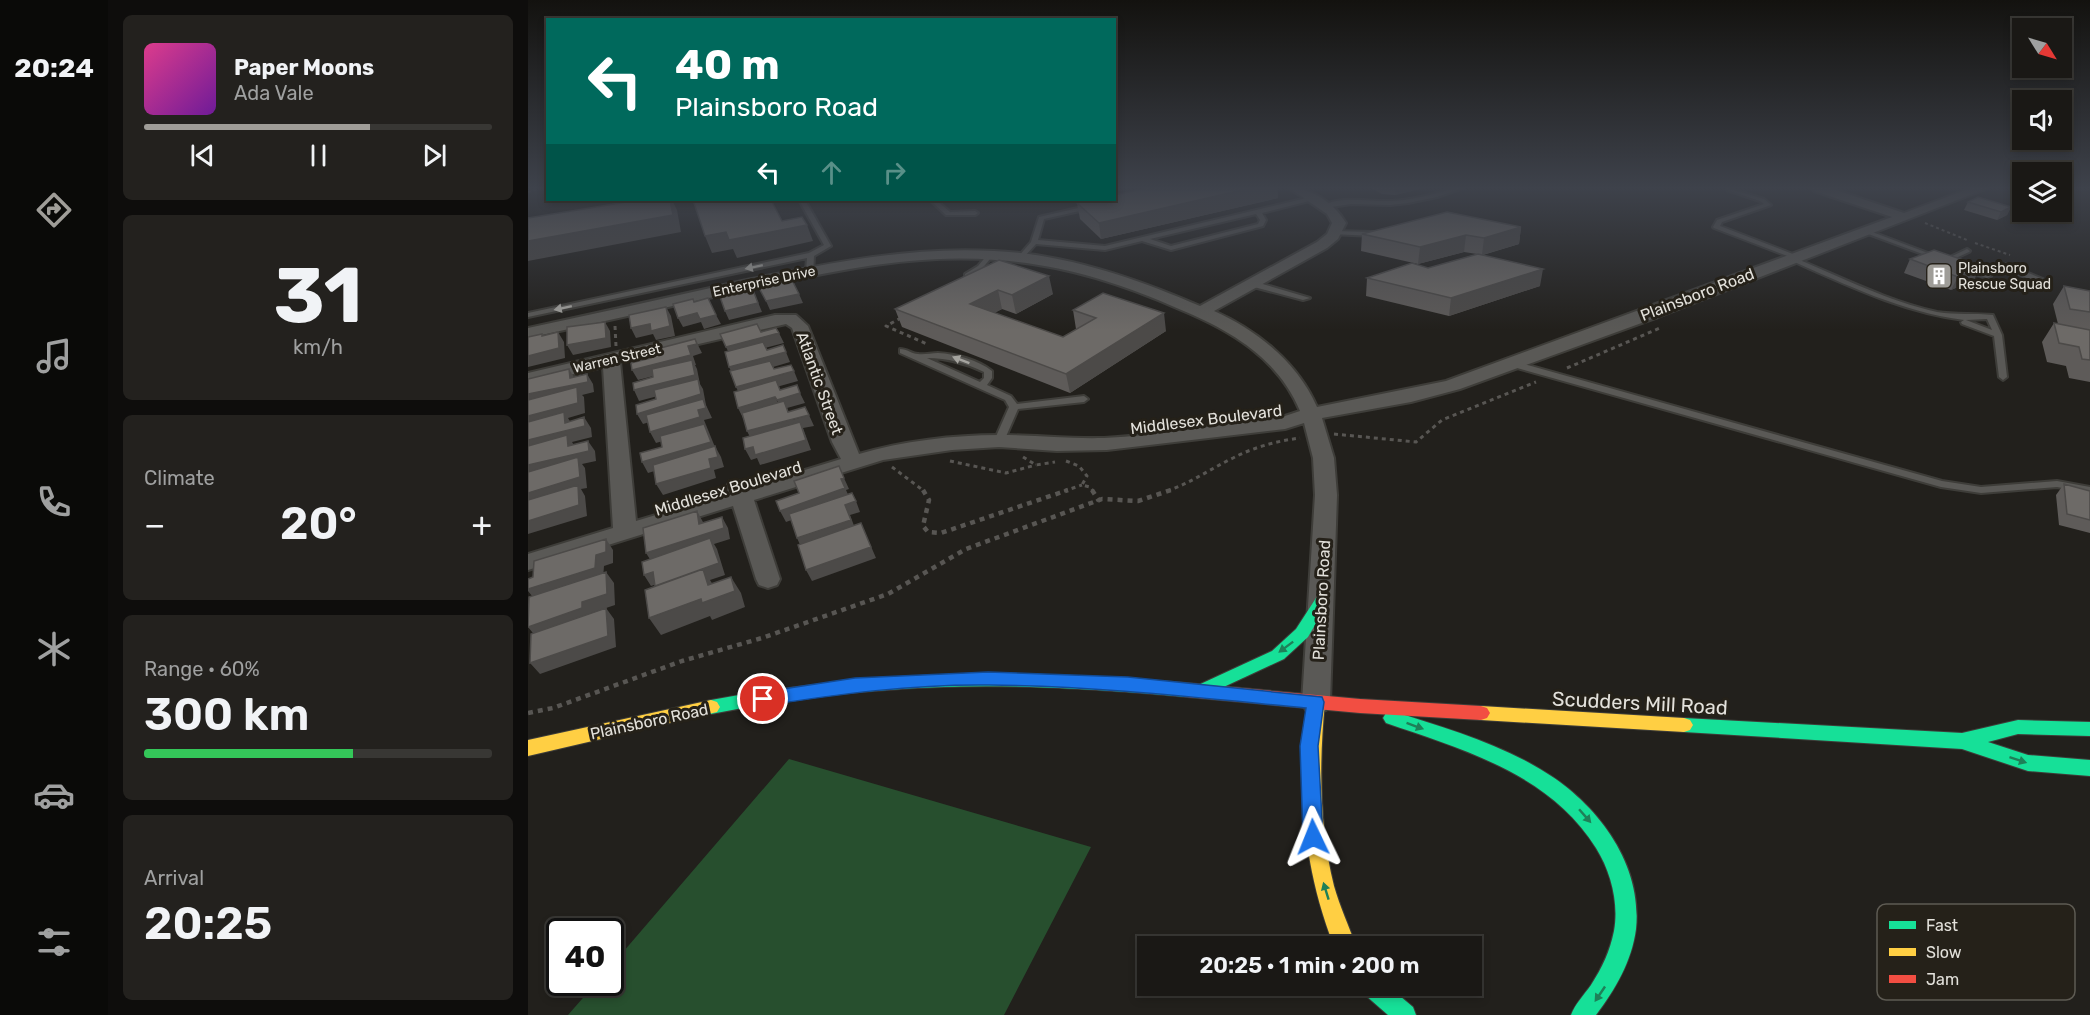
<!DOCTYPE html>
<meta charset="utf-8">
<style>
body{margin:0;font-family:Rubik,sans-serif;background:#23211e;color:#f1f3f6;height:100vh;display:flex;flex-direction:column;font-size:22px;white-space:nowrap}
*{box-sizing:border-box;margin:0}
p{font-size:20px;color:#9fa0a0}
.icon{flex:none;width:33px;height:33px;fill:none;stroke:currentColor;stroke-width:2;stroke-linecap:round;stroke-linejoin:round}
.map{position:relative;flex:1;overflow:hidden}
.sheet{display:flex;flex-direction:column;gap:15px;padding:15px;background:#0e0d0c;width:420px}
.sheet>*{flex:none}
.banner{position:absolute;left:18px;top:18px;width:570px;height:183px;border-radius:0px;box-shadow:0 3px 9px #0003,0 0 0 2px #383734;background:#00695c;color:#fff;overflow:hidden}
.needle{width:39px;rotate:127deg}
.fabs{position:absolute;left:1484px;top:18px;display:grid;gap:12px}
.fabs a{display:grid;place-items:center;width:60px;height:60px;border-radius:0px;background:#1a1815;box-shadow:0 3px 9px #0003,0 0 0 2px #383734;font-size:30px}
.speed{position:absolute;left:18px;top:918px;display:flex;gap:12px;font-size:30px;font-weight:700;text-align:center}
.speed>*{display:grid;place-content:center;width:78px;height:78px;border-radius:50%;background:#1a1815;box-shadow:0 3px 9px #0003,0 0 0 2px #383734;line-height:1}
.speed .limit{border:3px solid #111;border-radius:9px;background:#fff;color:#111}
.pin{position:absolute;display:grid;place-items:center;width:51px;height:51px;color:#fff;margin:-26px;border:3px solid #fff;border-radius:50%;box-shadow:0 2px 6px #0007}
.me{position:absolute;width:66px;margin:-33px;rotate:358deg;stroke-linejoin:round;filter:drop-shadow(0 0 4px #0008)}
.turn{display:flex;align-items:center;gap:21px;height:126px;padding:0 30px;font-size:27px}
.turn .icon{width:78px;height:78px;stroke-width:2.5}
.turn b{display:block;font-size:42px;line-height:51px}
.lanes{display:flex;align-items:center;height:57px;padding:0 30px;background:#0003;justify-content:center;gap:30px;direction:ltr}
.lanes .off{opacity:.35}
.big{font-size:45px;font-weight:600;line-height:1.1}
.sheet .card{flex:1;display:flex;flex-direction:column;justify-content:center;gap:9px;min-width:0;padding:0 21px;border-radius:9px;background:#23211e}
.sheet .dial{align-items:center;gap:0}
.dial b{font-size:78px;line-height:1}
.song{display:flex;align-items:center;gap:18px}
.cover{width:72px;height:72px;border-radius:9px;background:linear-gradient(135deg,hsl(330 70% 55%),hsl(280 70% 35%))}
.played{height:6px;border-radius:3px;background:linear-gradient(90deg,#9f9d98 65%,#383734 65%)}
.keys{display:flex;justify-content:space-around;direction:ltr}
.heat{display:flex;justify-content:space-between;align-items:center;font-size:33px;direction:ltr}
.charge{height:9px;border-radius:4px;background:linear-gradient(90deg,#34c759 60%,#383734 0)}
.trip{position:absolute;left:609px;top:936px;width:345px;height:60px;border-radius:0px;background:#1a1815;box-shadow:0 3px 9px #0003,0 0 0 2px #383734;font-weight:600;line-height:60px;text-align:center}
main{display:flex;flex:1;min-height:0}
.menu{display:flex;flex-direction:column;width:108px;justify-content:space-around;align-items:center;background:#0a0a08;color:#9fa0a0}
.menu .icon{width:42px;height:42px}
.menu .on{color:#9f9d98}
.menu b{font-size:27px;color:#f1f3f6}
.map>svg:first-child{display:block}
.green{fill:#274f2e}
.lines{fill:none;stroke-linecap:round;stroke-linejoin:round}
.lane-casing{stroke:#3e3d39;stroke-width:4}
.street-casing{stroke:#3e3d39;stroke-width:4}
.fast-casing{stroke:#3e3d39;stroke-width:2}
.slow-casing{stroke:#3e3d39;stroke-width:2}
.jam-casing{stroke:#3e3d39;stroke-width:2}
.path-far2{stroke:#585653;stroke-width:2;stroke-dasharray:3 3;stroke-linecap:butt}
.path-far1{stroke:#585653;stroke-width:3;stroke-dasharray:4 4;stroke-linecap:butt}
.path{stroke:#585653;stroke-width:4.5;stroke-dasharray:5 5;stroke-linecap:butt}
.lane{fill:#5a5956;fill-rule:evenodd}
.street{fill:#5a5956;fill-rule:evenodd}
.fast{fill:#16e098;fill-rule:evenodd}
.slow{fill:#ffcf43;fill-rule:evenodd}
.jam{fill:#f24e42;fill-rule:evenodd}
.wall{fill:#5e5b59}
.shaded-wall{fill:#4c4a48}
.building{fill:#6d6a67;stroke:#4c4a48;stroke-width:1.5}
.oneway{fill:#a5a49f}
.oneway2{fill:#1e8058}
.route{fill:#1a73e8;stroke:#114b97;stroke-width:1.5}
.labels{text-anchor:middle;stroke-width:6;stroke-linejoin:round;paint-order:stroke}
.far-poi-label{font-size:14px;fill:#e3e1db;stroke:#252119;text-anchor:start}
.far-street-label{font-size:14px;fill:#e3e1db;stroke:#252119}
.street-label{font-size:16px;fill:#e3e1db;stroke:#252119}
.near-street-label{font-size:20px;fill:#e3e1db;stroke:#252119}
.key{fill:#252119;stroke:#5e5b53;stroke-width:1.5}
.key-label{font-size:16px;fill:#e3e1db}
</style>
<main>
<nav class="menu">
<b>20:24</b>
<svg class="icon on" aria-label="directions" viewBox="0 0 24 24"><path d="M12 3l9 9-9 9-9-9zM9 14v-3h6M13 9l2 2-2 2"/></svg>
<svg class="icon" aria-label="music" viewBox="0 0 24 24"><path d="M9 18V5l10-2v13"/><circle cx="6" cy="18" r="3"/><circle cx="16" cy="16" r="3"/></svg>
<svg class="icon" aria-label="phone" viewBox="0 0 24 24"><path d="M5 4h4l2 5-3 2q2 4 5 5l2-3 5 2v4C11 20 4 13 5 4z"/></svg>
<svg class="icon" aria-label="climate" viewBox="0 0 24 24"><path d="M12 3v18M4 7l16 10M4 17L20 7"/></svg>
<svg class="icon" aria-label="car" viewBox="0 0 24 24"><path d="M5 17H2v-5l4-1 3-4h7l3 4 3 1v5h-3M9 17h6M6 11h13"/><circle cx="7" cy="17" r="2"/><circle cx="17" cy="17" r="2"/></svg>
<svg class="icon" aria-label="filters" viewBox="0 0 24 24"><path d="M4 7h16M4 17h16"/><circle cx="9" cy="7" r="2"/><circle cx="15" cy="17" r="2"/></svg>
</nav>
<section class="sheet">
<div class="card">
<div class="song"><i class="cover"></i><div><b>Paper Moons</b><p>Ada Vale</p></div></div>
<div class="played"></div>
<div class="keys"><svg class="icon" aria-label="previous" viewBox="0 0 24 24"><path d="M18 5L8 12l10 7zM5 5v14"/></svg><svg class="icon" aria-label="pause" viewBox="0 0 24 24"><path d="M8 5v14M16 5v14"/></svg><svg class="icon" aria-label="next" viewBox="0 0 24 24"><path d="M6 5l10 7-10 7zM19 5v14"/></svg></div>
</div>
<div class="card dial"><b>31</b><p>km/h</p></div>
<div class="card"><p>Climate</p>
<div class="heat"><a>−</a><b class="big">20°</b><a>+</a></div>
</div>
<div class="card"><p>Range · 60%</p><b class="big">300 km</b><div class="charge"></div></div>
<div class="card"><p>Arrival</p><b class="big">20:25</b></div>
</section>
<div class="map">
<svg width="1562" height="1015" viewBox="0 0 1562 1015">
<rect width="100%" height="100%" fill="#22201c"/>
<path class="green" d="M261,759L563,847L476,1015H40L68,983L82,982L83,966Z"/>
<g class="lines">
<defs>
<path id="lane" d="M927,188H935L909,197L880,203L862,205L823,204L797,208L794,206C814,195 841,202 863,201C885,200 906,194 927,188Z
M1199,188L1236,199L1243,205L1194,222L1192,226L1270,256L1271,257L1269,259C1315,278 1360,301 1409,312C1428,315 1446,313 1465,315L1474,335L1479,377L1475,380L1471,377L1466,336L1434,324L1433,322L1436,320C1374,312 1319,285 1262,260L1261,259L1262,257L1186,228L1185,227L1189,220L1236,204L1232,201L1199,190ZM1459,319L1464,330L1438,320Z
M787,196L789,197V199L734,213L738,220L735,226L643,250L614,241L577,250L508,244L494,259L489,258L503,242L511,217L563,205L566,207L565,208L516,219L510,240L577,246ZM728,214L732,220L730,224L643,246L622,239Z
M271,200H277L303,246L286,256L285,273L278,271L279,258L0,317V313L281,253L296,245Z
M402,200H408L422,212L447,211L450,213L447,215H418Z
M1335,230H1339L1413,258L1408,259L1335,232Z
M806,231L845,232L848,234L845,236L804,234V232Z
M1439,249L1442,251L1441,252L1419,262L1414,261Z
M460,254L465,255C458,264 449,277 437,278V274L450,266Z
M1478,264L1515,279L1516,281L1509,283L1476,267V265Z
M1436,266L1462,274L1463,276L1459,278L1434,269L1432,268Z
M722,282H728L782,298L775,300L722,286Z
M372,349C379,349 384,354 390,354C396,355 403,353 410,353C428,354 450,360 464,371V378L459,385L483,396L489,404L556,396L560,399L556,402L490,409L476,441L471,444L468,443L466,441L481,407L477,400L372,353ZM399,358C420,358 437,363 456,372V378L452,382Z
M985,361L1414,481L1453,487L1529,481L1562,487V493L1529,487L1453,493L1413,487L982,366V362Z"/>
<path id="street" d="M761,188C784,188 806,203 818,223L810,239L799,248L686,311C729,330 770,363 789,407L918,381L1364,217L1286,191L1284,188H1302L1376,213L1443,188H1460L1130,317L932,389L883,402L794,418L806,458L809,495L802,702L798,710L788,714L778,710L774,702L787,495L785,458L776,423L757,429L579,450L529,451L471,447L424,450L355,460L226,500L252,579L249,585L240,588L231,585L228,579L205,506L0,570V554L85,528L75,367L0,385V373L247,315H268L280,326L331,454C374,441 426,435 471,435C506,435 541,439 576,438C635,435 695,424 754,417L772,411C750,358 702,330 651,309C593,283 532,264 468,260C385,253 302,272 221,289C148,305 74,322 0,338V328C71,313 142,297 214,281C297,264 381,246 466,251C537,254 607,278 672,306L789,242L799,234L804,223L799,214ZM258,324L264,328L304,442L313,459L221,487L218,481H202L199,486L201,493L108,521L92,362Z"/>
<path id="fast" d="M793,596L798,598L801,602L798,606L780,637L756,659L672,698L665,694L659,697C559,688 459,682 359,690C299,694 241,703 183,714L177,712L174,707L177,702L183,700C347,670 494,670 659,683L666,687L744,651L768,629L788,598Z
M864,711C914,727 967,742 1012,769C1067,801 1115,862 1108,929C1104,961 1087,990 1068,1015H1043C1047,1004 1056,995 1063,985C1074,968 1082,951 1086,931C1091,903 1083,872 1068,848C1022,774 936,750 858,723L855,718L858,713Z
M1156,718L1434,733L1490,720L1562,722V736L1490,734L1460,742L1500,755L1562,760V776L1500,771L1434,749L1156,732L1150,730L1147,725L1150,720Z
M833,986H860L885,1007L888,1015H860L836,994Z"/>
<path id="slow" d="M788,695L794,697L797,702C791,764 791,825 806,886C812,907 821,926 828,946H806C774,864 770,789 779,702L782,697Z
M183,700L189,702L192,707L189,712L0,756V740Z
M953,706L1156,718L1162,720L1165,725L1162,730L1156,732L953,720L947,718L944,713L947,708Z"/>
<path id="jam" d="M659,683L832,699L953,706L959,708L962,713L959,718L953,720L832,713L659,697L653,695L651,690L653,685Z"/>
</defs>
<use href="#lane" class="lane-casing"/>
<use href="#street" class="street-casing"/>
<use href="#fast" class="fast-casing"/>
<use href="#slow" class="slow-casing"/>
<use href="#jam" class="jam-casing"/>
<path class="path-far2" d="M0,192L13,188
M1397,223L1439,240
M1447,243L1482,255
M371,319L373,318"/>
<path class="path-far1" d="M373,318L358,326L399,344
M87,326L88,346
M1039,368L1132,328
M806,434L888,442L914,420L1008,382
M495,457L508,465L527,462
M422,461L478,473L508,465
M538,461L551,466L559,476L554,485L562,487L565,491
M364,467L396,491
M536,491L554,485
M639,491C663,483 682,469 705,458C726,447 749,441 772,438"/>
<path class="path" d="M395,490L401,500L395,526L400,532L413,533L540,490
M564,490L571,501
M0,713L25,708L154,661L234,638L360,594L438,549L574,499L610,501L643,490"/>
<use href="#lane" class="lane"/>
<use href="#street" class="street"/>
<use href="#fast" class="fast"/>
<use href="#slow" class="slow"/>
<use href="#jam" class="jam"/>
</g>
<path class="wall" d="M620,188H749L750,198L573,239L552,219L549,203Z
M843,188H896L867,195L854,194Z
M1440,202L1483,207L1479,215L1469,220L1436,210Z
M993,227L991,244L955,255L1012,286L921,316L838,296L839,278L900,268L949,254L936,252L890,264L833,251L834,234Z
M1382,259L1446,280L1423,290L1376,273Z
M471,260L525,294L488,314L474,309L466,313L535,337L550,329H548L545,310L638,331L542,393L374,327L367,309Z
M1536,286L1562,291V382L1541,378L1538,366L1519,362L1514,342L1526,323L1530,324L1525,304Z
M1536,484L1562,491V533L1531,525L1528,495Z"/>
<path class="shaded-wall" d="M723,188H749L750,198L573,239L571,223Z
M867,188H896L867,195Z
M142,200H144L149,210L153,232L0,261V241Z
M419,200H438L420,203Z
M1483,207L1479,215L1469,220L1473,212Z
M279,225L285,241L209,258L205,249L184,253L177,236L198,232Z
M993,227L991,244L954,255L956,238Z
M938,235L936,252L890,264L892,247Z
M1453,266L1446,280L1423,290L1430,277Z
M1015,269L1012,286L921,316L923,298Z
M521,276L525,294L488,314L484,295Z
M225,290L234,312L201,320L197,311Z
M470,290L474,309L447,323L442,304Z
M271,294L275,303L242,310L238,301Z
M138,307L143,316L147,336L128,340L125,334L108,338L103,328L122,324Z
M169,313L188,315L193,324L176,329L173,322L155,327L150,318Z
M636,313L638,331L542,393L538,374Z
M77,322L82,331L83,347L45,355L39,345Z
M30,332L36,342L37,358L0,367V356Z
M251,333L256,343L203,357L198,347Z
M167,339L174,353L165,356L168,365H167L169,369L172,384L175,389L178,405L184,418L176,420L189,452L187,446L193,457L196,467L186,470L188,478L135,495L128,484L181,459L189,452L120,473L114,462L178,428L128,443L122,432L170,410L177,405L115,424L109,414L171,385L111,401L106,390L165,366L110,380L104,370L160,346Z
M258,352L262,362L245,367L249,376L266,371L270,381L213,397L208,387L206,377L201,367Z
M41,369L47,379L59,374L65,384L66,392L54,395L56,397L57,413L40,418L43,423L56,417L63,428L64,437L44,442L46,445L60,441L67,451L68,461L54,464L57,468L59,488L53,489L57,496L59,516L0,534V440L4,427L0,421V394L42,378Z
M272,393L277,403L259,408L264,420L281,415L286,426L275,428L283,450L232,465L229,458L223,460L217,449L224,441L219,431L253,410L249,400Z
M247,397L252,407L215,418L210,408Z
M316,478L321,489L318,490L322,499L258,522L252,511Z
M328,501L332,512L322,515L328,531L274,549L269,538L317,505Z
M169,511L175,522L177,534L194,517L200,528L202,539L186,544L189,549L197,575L182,580L185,585L203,577L213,593L217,607L184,620L182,616L133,635L121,618L173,599L188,598L134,597L125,564L118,553L171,524Z
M333,523L348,558L284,581L278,570Z
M78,539L85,550V563L76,566L75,579L8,601L0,591V589L68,555Z
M78,572L86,583L87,605L63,613L9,638L0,627L54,602Z
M125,572L132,583L123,586L116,575Z
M78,608L86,619L88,647L12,674L2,663Z"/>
<path class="building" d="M620,188H723L571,223L549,203L565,200H586V195Z
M1450,197L1483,207L1473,212L1440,202Z
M111,200H142L145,215L0,241V218Z
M165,200H243L254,221L274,217L279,225L201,240L198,232L177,236Z
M919,212L993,227L956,238L938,235L892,247L834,234Z
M1406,250L1453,266L1430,277L1382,259Z
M950,254L1015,269L923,298L839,278L884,263L900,268Z
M471,260L521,276L484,295L470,290L442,304L535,337L568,318L545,310L575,293L636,313L538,374L367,309Z
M264,280L271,294L238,301L230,286Z
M1536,286L1562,291V312L1542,309Z
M225,290L230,303L197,311L191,294Z
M180,298L188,315L172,319L169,313L150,318L145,304L165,299L166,302Z
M138,307L142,326L123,331L122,324L103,328L101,315Z
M77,322L78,338L39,345V327Z
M1526,323L1562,330V360L1554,359L1551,347L1531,343Z
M229,324L233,332L248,328L251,333L198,347L192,334Z
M30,332L31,348L0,356V337L14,334V336Z
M167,339L169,344L160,346L163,355L104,370L103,363L123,358L121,351Z
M235,342L239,350L255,345L258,352L201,367L197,352Z
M164,360L167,375L106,390L105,383L125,377L124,369Z
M242,361L246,369L263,365L266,371L208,387L202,371Z
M41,369L42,378L59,374L60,382L0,394V379Z
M170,379L173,394L109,414L108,405L128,399L126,390Z
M248,380L252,390L269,385L272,393L249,400L247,397L210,408L206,392Z
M49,387L50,403L0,416V400Z
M175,399L178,408L170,410L172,417L122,432L118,415Z
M256,401L260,412L277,407L281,415L219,431L214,413Z
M36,412L37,423L56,417L57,426L0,440V422Z
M272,422L278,440L227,455L225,447L217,449L215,438Z
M176,424L183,442L114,462L112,453L134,447L132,436Z
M39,435L40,446L60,441L61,451L0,465V446Z
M187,446L190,457L181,459L183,468L128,484L125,465Z
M50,457L52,477L0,493V472Z
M311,466L316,478L313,479L317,488L252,511L248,501L271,493L266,481Z
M1536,484L1562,491V520L1539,514Z
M50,485L51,505L0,521V500Z
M324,493L328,501L317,505L323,520L269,538L261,514Z
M169,511L171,524L194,517L196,528L118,553L115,528Z
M333,523L343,547L278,570L270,545Z
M182,538L191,563L127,586L125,572L116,575L114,562Z
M78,539V552L68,555L67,568L0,589V579L5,577L6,561Z
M175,569L180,585L203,577L207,591L174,603L173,599L121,618L117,590Z
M78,572L79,594L54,602V608L0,627L1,597Z
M78,608L80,636L2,663L3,634Z"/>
<defs><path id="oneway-solid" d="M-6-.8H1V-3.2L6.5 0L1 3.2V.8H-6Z" transform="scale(1.5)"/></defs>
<g class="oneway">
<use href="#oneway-solid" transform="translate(226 267) rotate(168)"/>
<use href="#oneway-solid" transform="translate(35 308) rotate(168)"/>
<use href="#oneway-solid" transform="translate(433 360) rotate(-159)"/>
</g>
<g class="oneway2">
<use href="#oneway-solid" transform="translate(758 647) rotate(143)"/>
<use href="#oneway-solid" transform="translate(887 726) rotate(20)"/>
<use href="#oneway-solid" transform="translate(1490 760) rotate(18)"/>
<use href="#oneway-solid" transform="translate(1057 816) rotate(49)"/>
<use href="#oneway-solid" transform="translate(798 891) rotate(-107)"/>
<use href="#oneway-solid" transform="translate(1072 994) rotate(124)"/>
</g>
<linearGradient id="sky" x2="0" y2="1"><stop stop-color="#13120f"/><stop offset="0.57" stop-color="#3e424b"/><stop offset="1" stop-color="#3e424b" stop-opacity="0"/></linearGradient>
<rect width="1562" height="330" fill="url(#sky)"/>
<path class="route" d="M460,672L600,677L794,697L796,702L790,746L795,837L792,843L785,846L778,843L775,837L772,746L778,708C673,698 567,686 461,685C385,684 310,694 235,706L229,704L226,699L229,694L235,692L327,678Z"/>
<defs>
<symbol id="building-square" viewBox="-11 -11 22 22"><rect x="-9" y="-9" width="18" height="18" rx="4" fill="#9f9d98" stroke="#252119"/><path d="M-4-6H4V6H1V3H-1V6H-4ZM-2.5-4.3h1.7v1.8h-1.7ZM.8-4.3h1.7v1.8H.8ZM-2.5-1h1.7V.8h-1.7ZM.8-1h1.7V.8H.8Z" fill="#fff"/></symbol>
</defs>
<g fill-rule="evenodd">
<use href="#building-square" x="1396" y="261" width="30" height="30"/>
</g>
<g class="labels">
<g class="far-poi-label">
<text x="1430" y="273">Plainsboro<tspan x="1430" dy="16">Rescue Squad</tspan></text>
</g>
<g class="far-street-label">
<text transform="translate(236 281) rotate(-12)" y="5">Enterprise Drive</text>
<text transform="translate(89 358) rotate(-13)" y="5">Warren Street</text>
</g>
<g class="street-label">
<text transform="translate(1169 294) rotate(-21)" y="6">Plainsboro Road</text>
<text transform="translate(292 383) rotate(70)" y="6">Atlantic Street</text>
<text transform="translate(678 419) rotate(-7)" y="6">Middlesex Boulevard</text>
<text transform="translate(200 488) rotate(-17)" y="6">Middlesex Boulevard</text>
<text transform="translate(793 600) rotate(-87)" y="6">Plainsboro Road</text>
<text transform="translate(121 721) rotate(-12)" y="6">Plainsboro Road</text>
</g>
<g class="near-street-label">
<text transform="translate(1112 703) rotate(3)" y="7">Scudders Mill Road</text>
</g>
</g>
<rect x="1349" y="904" width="198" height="96" rx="9" class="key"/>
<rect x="1361" y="921" width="27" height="8" fill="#16e098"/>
<rect x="1361" y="948" width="27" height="8" fill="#ffcf43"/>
<rect x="1361" y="975" width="27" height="8" fill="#f24e42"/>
<g class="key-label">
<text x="1398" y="931">Fast</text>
<text x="1398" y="958">Slow</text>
<text x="1398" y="985">Jam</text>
</g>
</svg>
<div class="fabs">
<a><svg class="needle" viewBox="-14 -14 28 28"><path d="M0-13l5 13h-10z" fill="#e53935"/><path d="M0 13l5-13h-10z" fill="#9fa0a0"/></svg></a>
<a><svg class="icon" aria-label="sound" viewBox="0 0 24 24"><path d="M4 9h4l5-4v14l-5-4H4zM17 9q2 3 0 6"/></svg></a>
<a><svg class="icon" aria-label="layers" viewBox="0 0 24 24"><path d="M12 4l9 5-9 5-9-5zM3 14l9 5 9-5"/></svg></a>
</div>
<div class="speed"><div class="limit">40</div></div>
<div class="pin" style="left:235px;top:699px;background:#d93025"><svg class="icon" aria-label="arrive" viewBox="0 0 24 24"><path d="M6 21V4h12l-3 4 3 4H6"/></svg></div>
<svg class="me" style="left:785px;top:837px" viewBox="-20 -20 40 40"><path d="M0-17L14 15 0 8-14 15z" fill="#1a73e8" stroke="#fff" stroke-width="4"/></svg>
<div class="trip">20:25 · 1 min · 200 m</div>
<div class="banner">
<div class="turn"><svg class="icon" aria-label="left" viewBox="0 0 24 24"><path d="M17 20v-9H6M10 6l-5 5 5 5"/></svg><div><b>40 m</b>Plainsboro Road</div></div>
<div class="lanes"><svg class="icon" aria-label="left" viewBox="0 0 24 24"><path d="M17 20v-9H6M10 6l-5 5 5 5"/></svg><svg class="icon off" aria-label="ahead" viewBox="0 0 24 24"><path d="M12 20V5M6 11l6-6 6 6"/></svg><svg class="icon off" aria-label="right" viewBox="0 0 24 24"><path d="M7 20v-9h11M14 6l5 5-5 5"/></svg></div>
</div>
</div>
</main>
